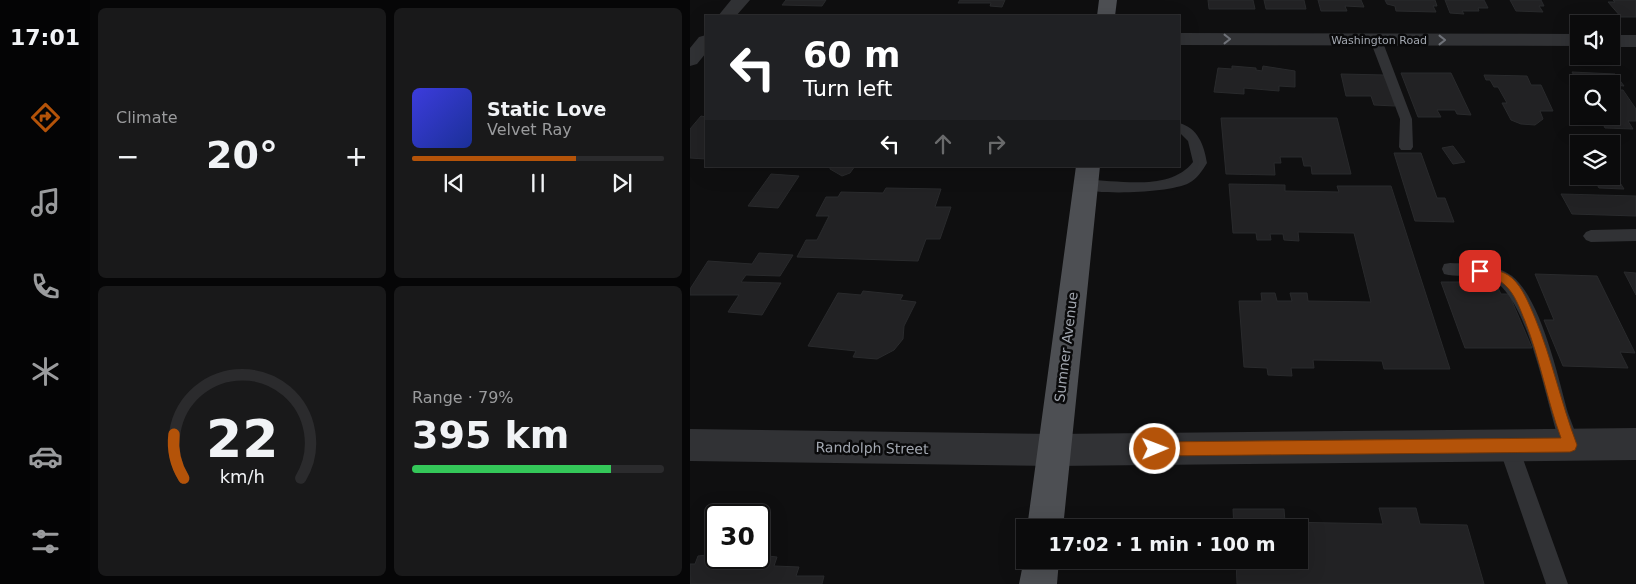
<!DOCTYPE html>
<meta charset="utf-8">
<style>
body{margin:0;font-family:"DejaVu Sans",sans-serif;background:#19191a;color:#f1f3f6;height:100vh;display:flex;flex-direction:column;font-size:19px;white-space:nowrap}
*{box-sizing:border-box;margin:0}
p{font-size:16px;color:#9a9b9d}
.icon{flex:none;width:28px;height:28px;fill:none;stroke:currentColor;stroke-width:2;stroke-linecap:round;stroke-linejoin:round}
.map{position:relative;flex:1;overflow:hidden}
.side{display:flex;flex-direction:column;gap:8px;padding:8px;background:#060607;width:600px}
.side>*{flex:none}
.top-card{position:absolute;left:15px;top:15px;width:475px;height:152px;border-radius:0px;box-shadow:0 5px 20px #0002,0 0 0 1px #2b2b2d;background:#202124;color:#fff;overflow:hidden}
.controls{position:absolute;left:880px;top:15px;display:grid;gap:10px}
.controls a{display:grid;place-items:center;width:50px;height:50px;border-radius:0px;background:#0b0b0c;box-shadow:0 5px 20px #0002,0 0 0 1px #2b2b2d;font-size:25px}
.speed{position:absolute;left:15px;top:504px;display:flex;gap:10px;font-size:25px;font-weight:700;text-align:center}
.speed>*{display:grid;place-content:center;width:65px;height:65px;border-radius:50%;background:#0b0b0c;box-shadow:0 5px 20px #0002,0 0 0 1px #2b2b2d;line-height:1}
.speed .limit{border:2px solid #111;border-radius:8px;background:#fff;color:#111}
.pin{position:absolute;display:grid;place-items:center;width:42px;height:42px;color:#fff;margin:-21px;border-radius:10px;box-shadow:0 2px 8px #0006}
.me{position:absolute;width:55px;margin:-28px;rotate:89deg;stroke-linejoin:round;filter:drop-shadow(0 0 4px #0008)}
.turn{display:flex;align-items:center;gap:18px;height:105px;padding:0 15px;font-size:22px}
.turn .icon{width:65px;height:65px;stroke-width:2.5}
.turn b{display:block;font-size:35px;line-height:42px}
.lanes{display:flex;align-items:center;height:48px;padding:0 15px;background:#0003;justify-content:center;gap:25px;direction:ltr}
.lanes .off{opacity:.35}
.big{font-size:38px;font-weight:700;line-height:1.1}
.side .widget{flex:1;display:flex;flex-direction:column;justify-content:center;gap:8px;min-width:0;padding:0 18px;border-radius:8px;background:#19191a}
.side .dial{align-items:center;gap:0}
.dial svg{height:130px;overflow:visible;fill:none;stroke:#2b2b2d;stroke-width:7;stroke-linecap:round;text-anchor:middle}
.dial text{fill:#f1f3f6;stroke:none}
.song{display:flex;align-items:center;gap:15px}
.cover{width:60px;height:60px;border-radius:8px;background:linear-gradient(135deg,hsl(240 70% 55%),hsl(230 70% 35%))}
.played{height:5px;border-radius:2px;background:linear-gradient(90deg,#b45309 65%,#2b2b2d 65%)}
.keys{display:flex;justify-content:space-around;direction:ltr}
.heat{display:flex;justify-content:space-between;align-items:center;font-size:28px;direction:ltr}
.charge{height:8px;border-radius:4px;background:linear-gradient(90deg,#34c759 79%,#2b2b2d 0)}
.side .tiles{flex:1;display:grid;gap:8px;grid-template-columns:repeat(2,1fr)}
.trip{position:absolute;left:326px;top:519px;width:292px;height:50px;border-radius:0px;background:#0b0b0c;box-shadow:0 5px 20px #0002,0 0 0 1px #2b2b2d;font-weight:700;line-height:50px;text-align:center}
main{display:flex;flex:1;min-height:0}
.tab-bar{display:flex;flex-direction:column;width:90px;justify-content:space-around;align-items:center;background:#040405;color:#9a9b9d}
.tab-bar .icon{width:35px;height:35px}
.tab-bar .current{color:#b45309}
.tab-bar b{font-size:22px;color:#f1f3f6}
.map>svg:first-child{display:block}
.building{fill:#222224;stroke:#292a2c}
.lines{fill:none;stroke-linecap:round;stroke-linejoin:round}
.lane{fill:#313235;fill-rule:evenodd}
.street{fill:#313235;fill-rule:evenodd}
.primary{fill:#4d4f53;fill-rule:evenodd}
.oneway{stroke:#6f7279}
.route{fill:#b45309;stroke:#753606}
.labels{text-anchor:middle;stroke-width:5;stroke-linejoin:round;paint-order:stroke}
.far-street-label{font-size:11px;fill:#a2a7b0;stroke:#0a0a0b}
.street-label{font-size:14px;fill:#a2a7b0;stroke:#0a0a0b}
</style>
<main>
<nav class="tab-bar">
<b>17:01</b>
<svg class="icon current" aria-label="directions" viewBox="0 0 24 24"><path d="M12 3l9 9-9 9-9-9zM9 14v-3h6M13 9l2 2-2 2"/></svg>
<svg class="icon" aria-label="music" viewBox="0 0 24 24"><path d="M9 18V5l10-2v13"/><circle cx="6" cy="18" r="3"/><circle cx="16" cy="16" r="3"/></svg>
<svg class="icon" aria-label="phone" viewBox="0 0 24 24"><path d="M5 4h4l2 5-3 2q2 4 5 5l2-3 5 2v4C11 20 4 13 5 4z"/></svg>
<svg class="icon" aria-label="climate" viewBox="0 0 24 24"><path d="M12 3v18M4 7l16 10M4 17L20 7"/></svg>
<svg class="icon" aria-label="car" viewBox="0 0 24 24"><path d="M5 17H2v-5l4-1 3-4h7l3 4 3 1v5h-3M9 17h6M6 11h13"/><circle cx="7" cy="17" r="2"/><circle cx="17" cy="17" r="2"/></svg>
<svg class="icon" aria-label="filters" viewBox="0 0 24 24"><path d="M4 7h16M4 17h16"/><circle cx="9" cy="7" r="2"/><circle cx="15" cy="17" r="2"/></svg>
</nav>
<section class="side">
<div class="tiles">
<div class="widget"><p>Climate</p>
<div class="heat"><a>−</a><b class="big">20°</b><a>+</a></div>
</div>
<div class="widget">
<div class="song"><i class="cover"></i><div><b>Static Love</b><p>Velvet Ray</p></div></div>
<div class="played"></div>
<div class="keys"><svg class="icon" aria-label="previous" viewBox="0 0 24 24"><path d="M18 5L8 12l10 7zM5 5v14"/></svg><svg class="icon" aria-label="pause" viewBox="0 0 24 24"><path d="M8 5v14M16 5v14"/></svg><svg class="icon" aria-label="next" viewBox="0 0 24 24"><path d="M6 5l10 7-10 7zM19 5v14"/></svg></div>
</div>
<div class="widget dial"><svg viewBox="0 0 100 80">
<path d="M14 69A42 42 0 1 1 86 69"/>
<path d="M14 69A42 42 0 0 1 8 42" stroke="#b45309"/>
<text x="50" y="56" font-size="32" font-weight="700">22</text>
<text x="50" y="72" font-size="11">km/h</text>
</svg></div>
<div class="widget"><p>Range · 79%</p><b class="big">395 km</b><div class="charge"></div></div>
</div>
</section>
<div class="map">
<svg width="946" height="584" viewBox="0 0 946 584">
<rect width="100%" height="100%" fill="#0f0f10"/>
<path class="building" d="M96,0H136L132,6L92,5Z
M270,0H315L312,7L300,6L301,3H268Z
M518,0H563L565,9H519Z
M574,0H614L616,9H576Z
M628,0H671L674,7L655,6L657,11H631Z
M695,0H745L747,6H743L746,12L706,11L705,6L697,4Z
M755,0H794L798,8H788L789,11H772L774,14L760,13Z
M820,0H851L854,6H849L853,12L826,11Z
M923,0H946V17H931L918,2H925Z
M542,66L566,68V70L572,71L573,66L605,71V87L589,86V91L554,88V94L524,92L528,68L542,69Z
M882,72L925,74L934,86L926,85L929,90H933L946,109V121H938L943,129L915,128L909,116H921V84H889Z
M711,73H761L781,115L767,114L765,110H747L751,117H728Z
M651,74L695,75L705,106L684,105L681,96H656Z
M794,75L837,76L841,85H851L863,111H850L853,119L845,125L831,124L821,120L812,103H817L808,87H804L800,80H796Z
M11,116L16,117V159L0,158V129Z
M531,118H647L661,174H622L621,166H614L612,157H590L591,163H584L585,175L536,174Z
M763,146L775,162L763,164L752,148Z
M704,153H731L747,198H755L764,222L725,221Z
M140,166H165L160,173L152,176L140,169Z
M81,174L109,176L88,208L58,206Z
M925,175L934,189L909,188L902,176Z
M539,184L595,185V191L649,192L647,186H701L760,369H694L692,361L623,360L624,368H601L602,376L578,375L577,368L554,367L549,301H572L571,293H585L587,301H602L600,293H617L618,301L681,302L664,233L608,232L609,241L594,240L593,234H580L581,240H567L566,233H543Z
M196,188L251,189L245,207H261L250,239H236L228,261L107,257L116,240H127L139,216H126L136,197H148L151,192L193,193Z
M871,194L946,196V216L882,214Z
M69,253L103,255L90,276L56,275L51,282L91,283L72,315L38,312L49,295H0V289L18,261L62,264Z
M934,272L946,273V295Z
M845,274L907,276L945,353L930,352L938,368L873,366L854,320H864Z
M751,282H805L811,294H819L842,348H775Z
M173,291L213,295L210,300L226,302L214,326L213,339L204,350L187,359L163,357L166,351L118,346L148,293L171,295Z
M689,508H726L730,524L777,525L794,584H547L546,560H610V528H544L543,509H594L595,522L693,524Z
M26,554V558H69V555L87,557L84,566L109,567L106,576H134L132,584H0V564H5L8,556Z"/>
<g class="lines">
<path class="lane" d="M686,37L692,40L722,119L723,147L721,150H711L709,147L710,119L680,40Z
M489,123C508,128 514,145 517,163C512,171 507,179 499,183C480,193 411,195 391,189L389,185L391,181L396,180C429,180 480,192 503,162L498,141L489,132Z
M946,229V241L901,242L896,240L893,236L896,232L901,230Z
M760,263C781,264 804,263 822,276C851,299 868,377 878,413C882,424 886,434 890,445L887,452L880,455L873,452C857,412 840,295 800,279C786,273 769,278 754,274L752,269L754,264Z
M818,435L825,438L828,445L878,584H856L808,445L811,438Z"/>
<path class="street" d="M41,0H60L46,16H28Z
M489,33L889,34V46L489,45Z
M16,35V53L7,64L0,66V48L9,37Z
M921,35H946V47H921Z
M946,428V460L364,466L0,461V429L364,434Z"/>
<path class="primary" d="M409,0H427L425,16H407Z
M386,166H410L373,528H337Z
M335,554V560H369L367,584H329Z"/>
</g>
<defs><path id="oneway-chevron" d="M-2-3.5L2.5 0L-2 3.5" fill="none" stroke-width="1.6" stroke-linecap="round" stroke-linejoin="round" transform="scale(1.25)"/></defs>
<g class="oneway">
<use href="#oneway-chevron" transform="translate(537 39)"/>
<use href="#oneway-chevron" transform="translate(752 40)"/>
</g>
<path class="route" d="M790,267C801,269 813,270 822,278C833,288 839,304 845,318C862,359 871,403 887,445L885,450L880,452L465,456L460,454L458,449L460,444L465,442L871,438C857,400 850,359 835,321C830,309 825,294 815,285C807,277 796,278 786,274L785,271Z"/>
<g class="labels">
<g class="far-street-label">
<text x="689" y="44">Washington Road</text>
</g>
<g class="street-label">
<text transform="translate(376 347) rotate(-83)" y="5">Sumner Avenue</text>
<text transform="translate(182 448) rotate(1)" y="5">Randolph Street</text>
</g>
</g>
</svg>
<div class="controls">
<a><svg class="icon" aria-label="sound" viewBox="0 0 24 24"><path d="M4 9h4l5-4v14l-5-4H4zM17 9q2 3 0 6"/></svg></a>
<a><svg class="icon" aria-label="search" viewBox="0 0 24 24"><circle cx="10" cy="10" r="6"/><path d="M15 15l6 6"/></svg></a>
<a><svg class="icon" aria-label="layers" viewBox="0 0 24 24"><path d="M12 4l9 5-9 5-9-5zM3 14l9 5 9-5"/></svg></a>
</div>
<div class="speed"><div class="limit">30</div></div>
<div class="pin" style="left:790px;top:271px;background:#d93025"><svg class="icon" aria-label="arrive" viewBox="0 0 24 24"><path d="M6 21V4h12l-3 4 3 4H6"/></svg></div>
<svg class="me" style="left:465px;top:449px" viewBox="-20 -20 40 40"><circle r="17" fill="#b45309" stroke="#fff" stroke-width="3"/><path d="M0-11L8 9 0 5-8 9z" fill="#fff"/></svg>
<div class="trip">17:02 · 1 min · 100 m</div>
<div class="top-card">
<div class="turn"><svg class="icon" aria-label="left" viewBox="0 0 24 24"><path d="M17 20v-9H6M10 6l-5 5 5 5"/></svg><div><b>60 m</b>Turn left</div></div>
<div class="lanes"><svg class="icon" aria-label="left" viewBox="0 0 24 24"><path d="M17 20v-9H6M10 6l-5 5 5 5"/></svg><svg class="icon off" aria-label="ahead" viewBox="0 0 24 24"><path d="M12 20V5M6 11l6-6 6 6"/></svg><svg class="icon off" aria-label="right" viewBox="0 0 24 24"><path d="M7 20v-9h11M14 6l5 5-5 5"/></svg></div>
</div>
</div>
</main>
